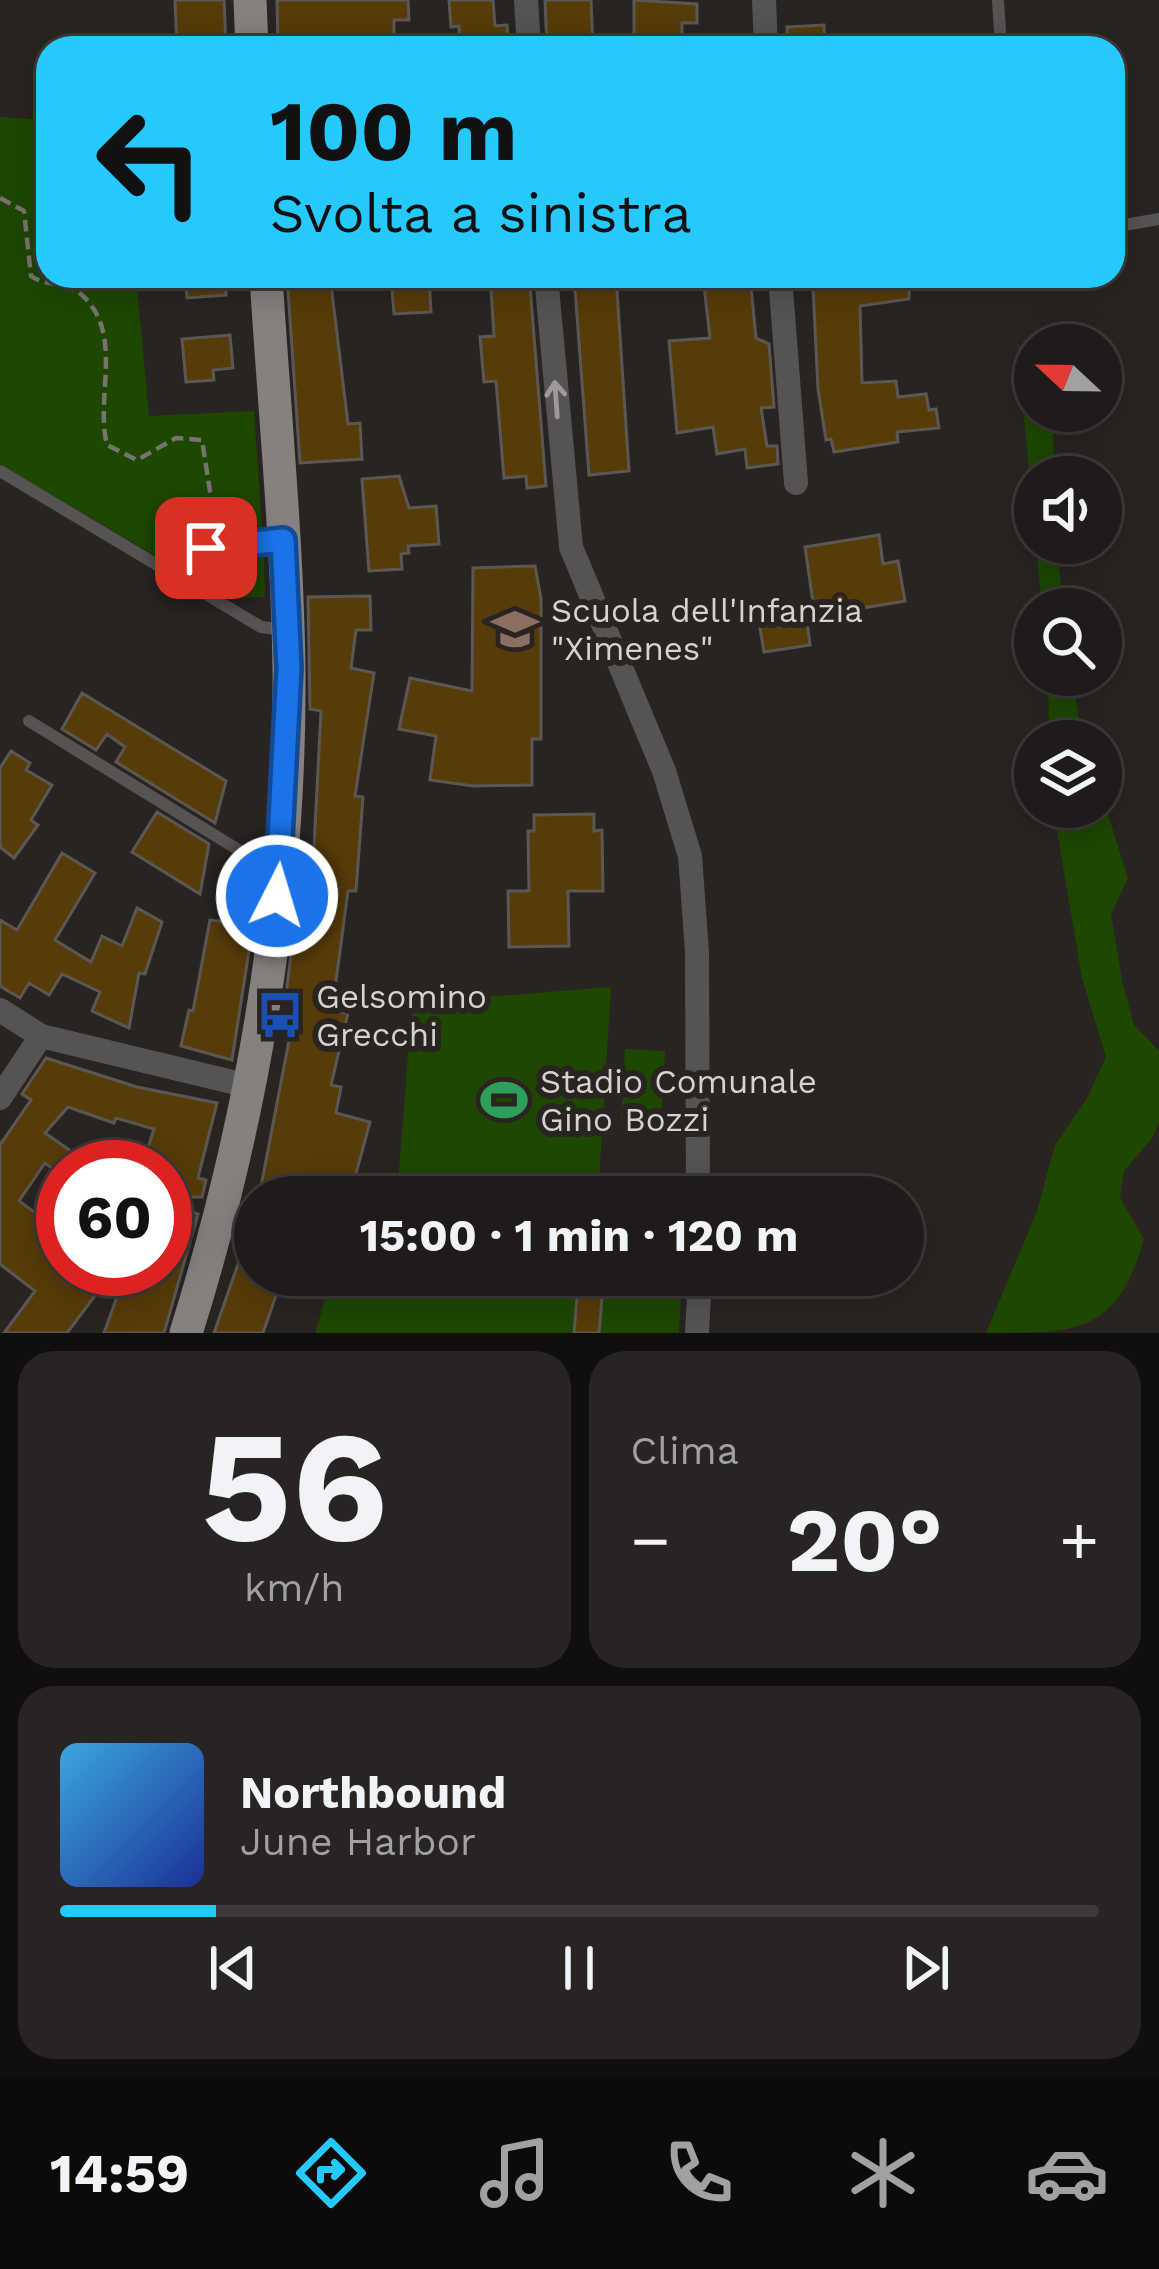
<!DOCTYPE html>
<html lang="it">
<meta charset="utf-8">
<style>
body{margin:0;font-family:"Work Sans",sans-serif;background:#272423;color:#f1f3f6;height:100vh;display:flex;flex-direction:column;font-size:45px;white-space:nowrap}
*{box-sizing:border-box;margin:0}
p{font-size:39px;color:#a1a1a2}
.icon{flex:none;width:66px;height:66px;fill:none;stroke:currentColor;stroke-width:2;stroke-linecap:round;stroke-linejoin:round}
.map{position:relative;height:1333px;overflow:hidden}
.panel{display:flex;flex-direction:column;gap:18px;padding:18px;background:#110f0e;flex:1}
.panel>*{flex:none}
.hud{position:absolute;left:36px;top:36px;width:1089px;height:252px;border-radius:36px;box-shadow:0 6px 30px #0003,0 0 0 3px #3c3939;background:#25c9fe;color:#111;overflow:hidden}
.needle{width:78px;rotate:292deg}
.fabs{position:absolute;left:1014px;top:324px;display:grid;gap:24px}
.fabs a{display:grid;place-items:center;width:108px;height:108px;border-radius:50%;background:#1f1b1a;box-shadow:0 6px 30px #0003,0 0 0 3px #3c3939;font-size:60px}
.speed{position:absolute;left:36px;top:1140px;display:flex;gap:24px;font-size:60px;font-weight:700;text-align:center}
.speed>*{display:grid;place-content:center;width:156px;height:156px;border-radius:50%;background:#1f1b1a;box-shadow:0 6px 30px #0003,0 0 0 3px #3c3939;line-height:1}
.speed .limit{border:18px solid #d22;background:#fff;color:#111}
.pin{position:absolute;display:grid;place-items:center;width:102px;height:102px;color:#fff;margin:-51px;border-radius:24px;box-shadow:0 6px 18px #0006}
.me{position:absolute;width:132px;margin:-66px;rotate:5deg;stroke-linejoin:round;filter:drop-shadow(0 0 9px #0008)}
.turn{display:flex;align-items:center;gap:42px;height:252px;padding:0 36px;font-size:54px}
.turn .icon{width:156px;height:156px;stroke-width:2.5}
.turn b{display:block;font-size:84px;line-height:102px}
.big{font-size:90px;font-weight:700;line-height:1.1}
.panel .card{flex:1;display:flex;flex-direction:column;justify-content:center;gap:18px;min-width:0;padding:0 42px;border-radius:36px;background:#272423}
.panel .dial{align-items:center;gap:0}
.dial b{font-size:156px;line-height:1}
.song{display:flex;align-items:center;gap:36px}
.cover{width:144px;height:144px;border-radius:18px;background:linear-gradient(135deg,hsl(200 70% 55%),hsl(230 70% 35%))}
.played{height:12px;border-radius:6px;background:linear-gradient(90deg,#25c9fe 15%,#3c3939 15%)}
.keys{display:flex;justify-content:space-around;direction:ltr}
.heat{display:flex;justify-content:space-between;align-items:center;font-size:66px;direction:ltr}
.panel .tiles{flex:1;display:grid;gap:18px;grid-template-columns:1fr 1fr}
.card:last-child{grid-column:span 2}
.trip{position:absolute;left:234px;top:1176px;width:690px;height:120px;border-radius:60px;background:#1f1b1a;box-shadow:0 6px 30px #0003,0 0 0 3px #3c3939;font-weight:700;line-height:120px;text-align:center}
.dock{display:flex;height:192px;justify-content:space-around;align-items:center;background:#0c0b0a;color:#a1a1a2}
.dock .icon{width:84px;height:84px}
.dock .selected{color:#25c9fe}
.dock b{font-size:54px;color:#f1f3f6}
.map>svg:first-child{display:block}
.green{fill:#1e4700}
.building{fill:#573b09;stroke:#5b5853;stroke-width:3}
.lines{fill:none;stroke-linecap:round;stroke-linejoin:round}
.path{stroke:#777371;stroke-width:4.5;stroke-dasharray:12 6;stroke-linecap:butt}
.service{stroke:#565353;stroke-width:12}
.minor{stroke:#565353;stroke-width:24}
.primary{stroke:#86807f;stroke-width:33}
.oneway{stroke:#9c9998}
.route-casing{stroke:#114b97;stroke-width:30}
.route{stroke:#1a73e8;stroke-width:21}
.labels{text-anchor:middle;stroke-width:12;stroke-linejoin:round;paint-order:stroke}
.poi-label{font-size:33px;fill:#d6d2d1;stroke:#292422;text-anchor:start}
</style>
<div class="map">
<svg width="1159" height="1333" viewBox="0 0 1159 1333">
<rect width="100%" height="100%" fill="#292422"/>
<path class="green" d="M0,117L48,120V276H136L149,416L254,411L262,528L203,535L205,561L264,557L265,597L227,598L0,464Z
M1017,342L1035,376V411H1052L1055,477H1035V536Z
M1036,543H1057L1063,609H1042Z
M1048,675H1072L1082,741H1049Z
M1101,793L1128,878L1111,914L1123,985L1134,1025L1159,1051V1122L1153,1137L1124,1171L1120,1198L1144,1239C1117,1333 1079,1333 986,1333L1037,1211L1055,1145L1086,1100L1106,1057L1082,978L1053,807H1101Z
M611,987L598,1197H397L412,1003Z
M625,1049L665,1051L661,1124L621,1121Z
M332,1275H682L679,1333H315Z"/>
<path class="building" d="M175,0H224L226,46L177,48Z
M277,0H408L409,20H394V48H278Z
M449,0H493L495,26L507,25L509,48H460L459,26L451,27Z
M545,0H591L593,48H547Z
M634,0L697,4V23H682V45L634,46Z
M824,25L825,48H788L787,27Z
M185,276H225L226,295L187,298Z
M287,276H330L348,424L360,423L362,459L300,463Z
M391,276H429L431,312L394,314Z
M574,276H616L629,471L589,475Z
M727,276H750L756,338L769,344L774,407L761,408L767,446H777L778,464L747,468L745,449L717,454L713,427L677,433L669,341L710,338L704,286L728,283Z
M864,276H910L909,299L860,306L862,383L896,381L898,397L926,394L929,410L936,409L939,428L897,432L898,442L834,452L831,439L826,440L818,389L813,287L864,285Z
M530,286L546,486L527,488L526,476L504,478L496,381L484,382L480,337L494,336L491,289Z
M230,335L233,368L213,370L214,380L186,382L182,339Z
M399,476L409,508L436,506L439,544L408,546L409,553L401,554L402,569L369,571L362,479Z
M879,535L883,564L898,561L905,601L815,616L805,547Z
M535,566L541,599V739H532V785L473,786L430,780L436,736L399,729L410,678L472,691L473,568Z
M370,596L371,630H356L351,668L374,673L355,796L363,797L356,891H348L332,1011L348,1013L331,1085L341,1087L336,1113L370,1122L351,1192L304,1179L300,1197H259L296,1004L285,1002L300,884L312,886L321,711L310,709L308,597Z
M806,614L810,645L764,652L759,622Z
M82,693L226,781L215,823L116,762L125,747L107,734L96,750L62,729Z
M11,751L30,763L26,770L52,785L31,820L38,825L14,858L0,847V768Z
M157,812L209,844L200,894L132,852Z
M594,814V831L602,830L603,891H568L569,946L509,947L508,891H529L528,831H534V815Z
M62,853L95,873L55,940L91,962L102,936L122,946L137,908L162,922L145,974L139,973L129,1028L92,1011L100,992L62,974L49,995L29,983L20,998L0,986V920L17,930Z
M210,920L253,925L232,1060L181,1046L189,1010L193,1011Z
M46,1058L137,1087L217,1103L198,1178L206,1180L202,1197H165V1167H142L154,1129L116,1118L114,1123L68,1107L45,1133L94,1167H63V1176L45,1163L19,1201L63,1233V1269H115L67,1333H4L35,1291L0,1264V1145L31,1100L22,1094Z
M165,1203L198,1214L164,1333H104L127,1269H165Z
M252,1224L255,1275H283L263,1333H214Z
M578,1284L603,1286L599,1333H574Z"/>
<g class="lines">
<path class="path" d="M0,198L24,211L31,276C46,287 67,281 83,296C124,335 95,397 107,445L137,460L176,438L202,440L210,491L220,508L221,532"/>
<path class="service" d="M998,0L1001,48
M1113,227L1159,219
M0,471L261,627L286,630
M205,548L282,540
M29,721L250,857L280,866"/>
<path class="minor" d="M526,0L529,48
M764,0L766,48
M546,276L571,547L664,771L690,856L697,952L698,1197
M780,276L796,483
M0,1010L41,1036L249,1086
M0,1098L41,1036
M697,1333L700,1275"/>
<path class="primary" d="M250,0L252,48
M186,1333C253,1119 291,893 289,668C287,537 274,406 266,276"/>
</g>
<defs><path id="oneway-shaft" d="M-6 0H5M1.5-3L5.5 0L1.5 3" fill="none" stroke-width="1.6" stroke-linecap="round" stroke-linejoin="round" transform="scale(3)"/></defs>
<use class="oneway" href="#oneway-shaft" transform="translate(556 399) rotate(-94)"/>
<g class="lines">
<defs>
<path id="route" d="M206,548L283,540L289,668L277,896"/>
</defs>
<use href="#route" class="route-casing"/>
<use href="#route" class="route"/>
</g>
<defs>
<symbol id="school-bare" viewBox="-9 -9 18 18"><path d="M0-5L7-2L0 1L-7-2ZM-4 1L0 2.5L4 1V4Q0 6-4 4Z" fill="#8d6e63" stroke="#292422" stroke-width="2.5" paint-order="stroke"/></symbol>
<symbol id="bus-bare" viewBox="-9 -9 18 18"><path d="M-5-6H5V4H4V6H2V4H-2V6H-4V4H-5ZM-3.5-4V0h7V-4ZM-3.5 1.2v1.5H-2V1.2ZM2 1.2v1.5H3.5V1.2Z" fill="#1a4fb4" stroke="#292422" stroke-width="2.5" paint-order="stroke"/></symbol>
<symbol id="stadium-bare" viewBox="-9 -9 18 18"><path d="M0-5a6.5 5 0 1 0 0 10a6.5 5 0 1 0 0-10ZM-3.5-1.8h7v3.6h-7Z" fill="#2e9e5b" stroke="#292422" stroke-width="2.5" paint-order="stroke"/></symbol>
</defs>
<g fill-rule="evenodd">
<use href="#school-bare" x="482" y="596" width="66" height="66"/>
<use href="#bus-bare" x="247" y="982" width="66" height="66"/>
<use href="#stadium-bare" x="471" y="1067" width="66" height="66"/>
</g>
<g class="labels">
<g class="poi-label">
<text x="551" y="622">Scuola dell'Infanzia<tspan x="551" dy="38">"Ximenes"</tspan></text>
<text x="316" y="1008">Gelsomino<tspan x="316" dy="38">Grecchi</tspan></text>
<text x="540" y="1093">Stadio Comunale<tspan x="540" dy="38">Gino Bozzi</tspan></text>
</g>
</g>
</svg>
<div class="fabs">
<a><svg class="needle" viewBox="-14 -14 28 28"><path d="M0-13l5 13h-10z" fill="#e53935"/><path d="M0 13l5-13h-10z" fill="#a1a1a2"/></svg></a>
<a><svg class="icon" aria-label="sound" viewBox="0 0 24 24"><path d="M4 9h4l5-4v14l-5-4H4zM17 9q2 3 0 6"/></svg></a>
<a><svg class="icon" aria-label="search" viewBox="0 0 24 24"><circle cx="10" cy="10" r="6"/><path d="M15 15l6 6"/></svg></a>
<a><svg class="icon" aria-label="layers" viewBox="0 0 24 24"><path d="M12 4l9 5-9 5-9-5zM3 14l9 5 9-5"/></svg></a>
</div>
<div class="speed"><div class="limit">60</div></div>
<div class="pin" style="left:206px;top:548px;background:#d93025"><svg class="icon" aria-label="arrive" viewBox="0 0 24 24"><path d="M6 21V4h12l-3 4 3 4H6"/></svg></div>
<svg class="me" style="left:277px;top:896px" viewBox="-20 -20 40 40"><circle r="17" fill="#1a73e8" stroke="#fff" stroke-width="3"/><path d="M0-11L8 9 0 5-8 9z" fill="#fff"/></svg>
<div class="trip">15:00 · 1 min · 120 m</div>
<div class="hud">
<div class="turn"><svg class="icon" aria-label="left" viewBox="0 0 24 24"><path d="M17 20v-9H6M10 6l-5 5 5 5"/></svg><div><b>100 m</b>Svolta a sinistra</div></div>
</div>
</div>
<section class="panel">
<div class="tiles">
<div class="card dial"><b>56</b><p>km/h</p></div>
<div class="card"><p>Clima</p>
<div class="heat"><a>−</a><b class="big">20°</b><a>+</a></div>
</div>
<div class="card">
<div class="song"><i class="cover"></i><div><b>Northbound</b><p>June Harbor</p></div></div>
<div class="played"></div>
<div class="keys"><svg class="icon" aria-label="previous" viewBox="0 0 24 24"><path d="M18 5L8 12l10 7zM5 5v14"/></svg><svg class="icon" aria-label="pause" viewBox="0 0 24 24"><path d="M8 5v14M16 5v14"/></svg><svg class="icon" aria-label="next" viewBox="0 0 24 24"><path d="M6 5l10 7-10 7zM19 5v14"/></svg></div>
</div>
</div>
</section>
<nav class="dock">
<b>14:59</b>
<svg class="icon selected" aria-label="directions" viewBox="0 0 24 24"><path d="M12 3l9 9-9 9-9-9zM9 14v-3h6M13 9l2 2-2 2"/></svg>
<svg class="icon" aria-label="music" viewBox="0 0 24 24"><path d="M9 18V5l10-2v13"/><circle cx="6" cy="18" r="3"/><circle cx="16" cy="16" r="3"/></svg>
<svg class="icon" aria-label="phone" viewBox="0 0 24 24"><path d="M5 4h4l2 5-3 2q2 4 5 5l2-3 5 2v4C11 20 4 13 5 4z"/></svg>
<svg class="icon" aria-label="climate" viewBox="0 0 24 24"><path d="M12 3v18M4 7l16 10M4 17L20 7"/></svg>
<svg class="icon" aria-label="car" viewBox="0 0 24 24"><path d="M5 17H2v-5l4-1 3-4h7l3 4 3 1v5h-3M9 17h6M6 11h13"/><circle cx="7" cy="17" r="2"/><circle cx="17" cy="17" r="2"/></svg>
</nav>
